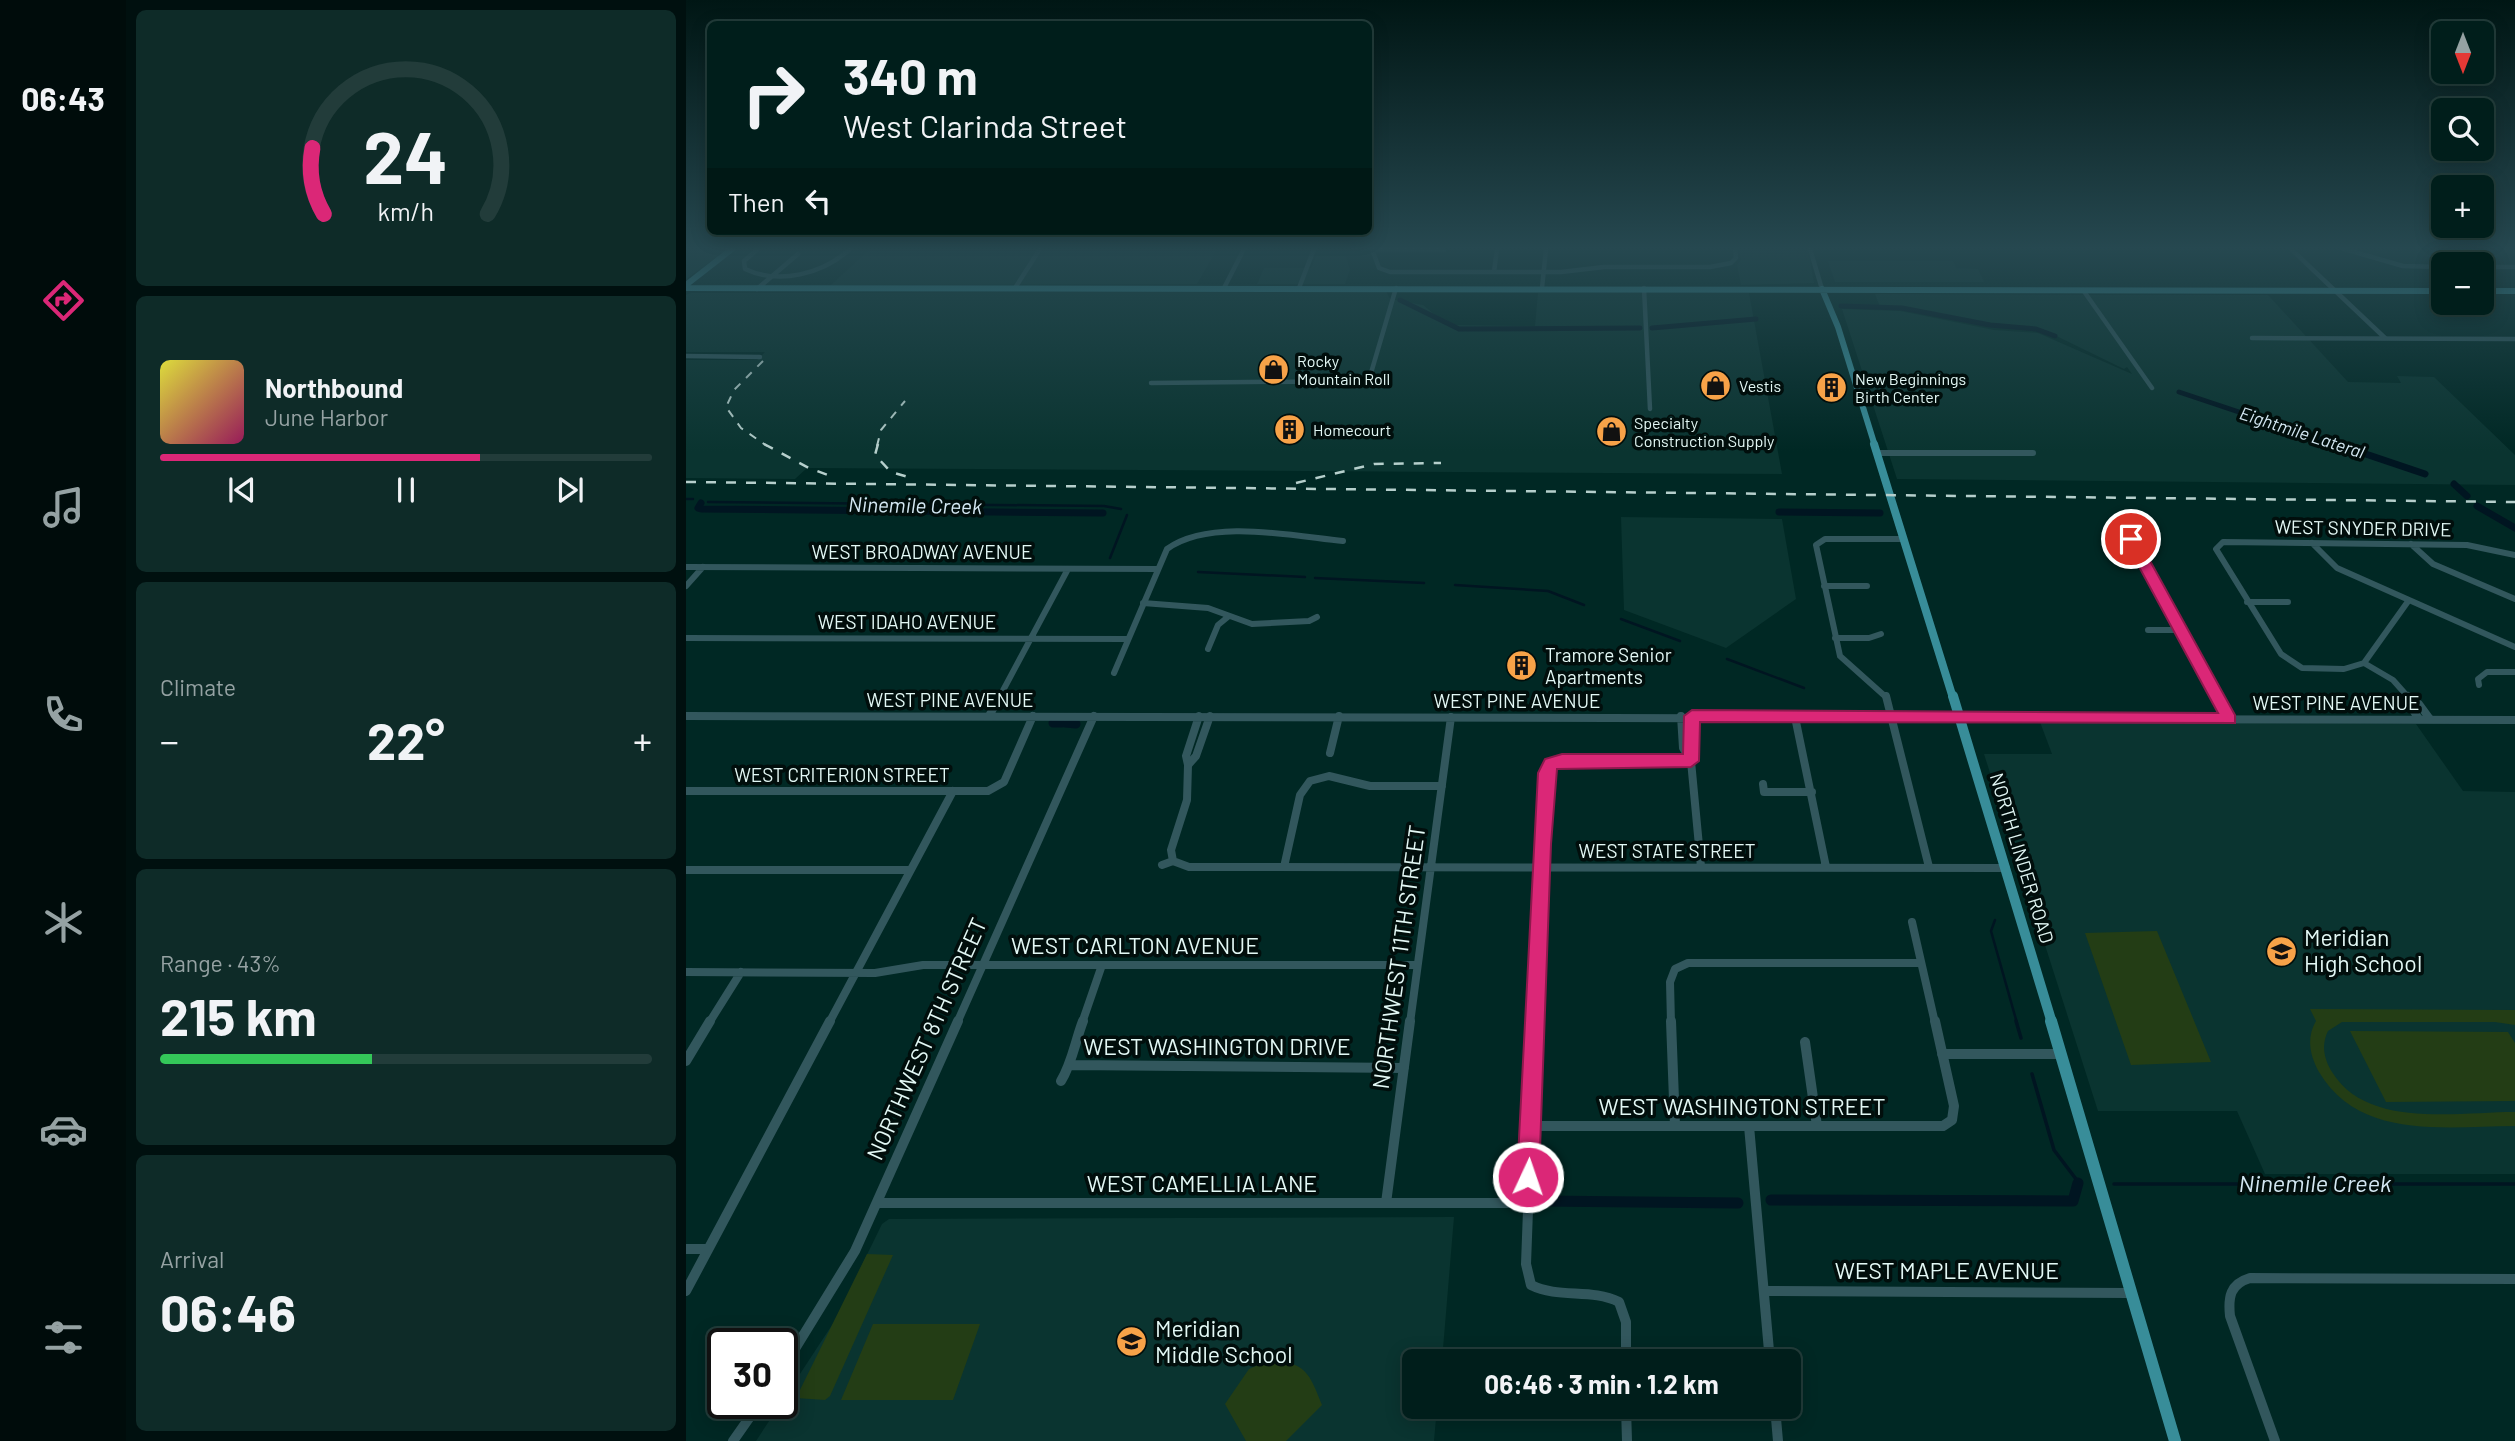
<!DOCTYPE html>
<meta charset="utf-8">
<style>
body{margin:0;font-family:Barlow,sans-serif;background:#0e2b28;color:#f1f3f6;height:100vh;display:flex;flex-direction:column;font-size:26px;white-space:nowrap}
*{box-sizing:border-box;margin:0}
p{font-size:23px;color:#95a2a3}
.icon{flex:none;width:38px;height:38px;fill:none;stroke:currentColor;stroke-width:2;stroke-linecap:round;stroke-linejoin:round}
.map{position:relative;flex:1;overflow:hidden}
.side{display:flex;flex-direction:column;gap:10px;padding:10px;background:#00100f;width:560px}
.side>*{flex:none}
.top-card{position:absolute;left:21px;top:21px;width:665px;height:214px;border-radius:10px;box-shadow:0 4px 18px #0003,0 0 0 2px #223c3a;background:#001e1b;color:#f1f3f6;overflow:hidden}
.needle{width:46px;rotate:180deg}
.fabs{position:absolute;left:1745px;top:21px;display:grid;gap:14px}
.fabs a{display:grid;place-items:center;width:63px;height:63px;border-radius:10px;background:#001e1b;box-shadow:0 4px 18px #0003,0 0 0 2px #223c3a;font-size:35px}
.speed{position:absolute;left:21px;top:1328px;display:flex;gap:14px;font-size:35px;font-weight:700;text-align:center}
.speed>*{display:grid;place-content:center;width:91px;height:91px;border-radius:50%;background:#001e1b;box-shadow:0 4px 18px #0003,0 0 0 2px #223c3a;line-height:1}
.speed .limit{border:4px solid #111;border-radius:10px;background:#fff;color:#111}
.pin{position:absolute;display:grid;place-items:center;width:60px;height:60px;color:#fff;margin:-30px;border:4px solid #fff;border-radius:50%;box-shadow:0 2px 7px #0007}
.me{position:absolute;width:77px;margin:-38px;rotate:3deg;stroke-linejoin:round;filter:drop-shadow(0 0 5px #0008)}
.turn{display:flex;align-items:center;gap:24px;height:147px;padding:0 21px;font-size:32px}
.turn .icon{width:91px;height:91px;stroke-width:2.5}
.turn b{display:block;font-size:49px;line-height:60px}
.then{display:flex;align-items:center;height:66px;padding:0 21px;background:#0003;gap:14px;font-size:26px}
.big{font-size:52px;font-weight:700;line-height:1.1}
.side .tile{flex:1;display:flex;flex-direction:column;justify-content:center;gap:10px;min-width:0;padding:0 24px;border-radius:10px;background:#0e2b28}
.side .dial{align-items:center;gap:0}
.dial svg{height:182px;overflow:visible;fill:none;stroke:#223c3a;stroke-width:7;stroke-linecap:round;text-anchor:middle}
.dial text{fill:#f1f3f6;stroke:none}
.song{display:flex;align-items:center;gap:21px}
.cover{width:84px;height:84px;border-radius:10px;background:linear-gradient(135deg,hsl(60 70% 55%),hsl(330 70% 35%))}
.played{height:7px;border-radius:4px;background:linear-gradient(90deg,#db2777 65%,#223c3a 65%)}
.keys{display:flex;justify-content:space-around;direction:ltr}
.heat{display:flex;justify-content:space-between;align-items:center;font-size:38px;direction:ltr}
.charge{height:10px;border-radius:5px;background:linear-gradient(90deg,#34c759 43%,#223c3a 0)}
.trip{position:absolute;left:716px;top:1349px;width:399px;height:70px;border-radius:10px;background:#001e1b;box-shadow:0 4px 18px #0003,0 0 0 2px #223c3a;font-weight:700;line-height:70px;text-align:center}
main{display:flex;flex:1;min-height:0}
.tab-bar{display:flex;flex-direction:column;width:126px;justify-content:space-around;align-items:center;background:#000c0b;color:#95a2a3}
.tab-bar .icon{width:49px;height:49px}
.tab-bar .current{color:#db2777}
.tab-bar b{font-size:32px;color:#f1f3f6}
.map>svg:first-child{display:block}
.built{fill:#0a3430}
.green{fill:#233d15}
.lines{fill:none;stroke-linecap:round;stroke-linejoin:round}
.stream-far1{stroke:#001521;stroke-width:2.5}
.stream{stroke:#001521;stroke-width:3.5}
.canal-far3{stroke:#001521;stroke-width:5}
.canal-far2{stroke:#001521;stroke-width:7}
.canal-far1{stroke:#001521;stroke-width:9}
.canal{stroke:#001521;stroke-width:11}
.minor-far3{stroke:#32575d;stroke-width:4.5}
.minor-far2{stroke:#32575d;stroke-width:6}
.minor-far1{stroke:#32575d;stroke-width:8}
.minor{stroke:#32575d;stroke-width:10}
.major-far3{stroke:#388d99;stroke-width:6}
.major-far2{stroke:#388d99;stroke-width:8}
.major-far1{stroke:#388d99;stroke-width:10}
.major{stroke:#388d99;stroke-width:12}
.rail-far1{stroke:#b6cfcc;stroke-width:2;stroke-dasharray:8 8;stroke-linecap:butt}
.rail{stroke:#b6cfcc;stroke-width:2.5;stroke-dasharray:10 10;stroke-linecap:butt}
.route{fill:#db2777;stroke:#8e194d;stroke-width:2}
.labels{text-anchor:middle;stroke-width:7;stroke-linejoin:round;paint-order:stroke}
.far-poi-label{font-size:16px;fill:#e3f8f5;stroke:#010e0c;text-anchor:start}
.far-water-label{font-size:18px;font-style:italic;fill:#d4e8f3;stroke:#010e0c}
.street-label{font-size:19px;fill:#e3f8f5;stroke:#010e0c}
.poi-label{font-size:19px;fill:#e3f8f5;stroke:#010e0c;text-anchor:start}
.water-label{font-size:21px;font-style:italic;fill:#d4e8f3;stroke:#010e0c}
.near-poi-label{font-size:23px;fill:#e3f8f5;stroke:#010e0c;text-anchor:start}
.near-street-label{font-size:23px;fill:#e3f8f5;stroke:#010e0c}
.near-water-label{font-size:24px;font-style:italic;fill:#d4e8f3;stroke:#010e0c}
</style>
<main>
<nav class="tab-bar">
<b>06:43</b>
<svg class="icon current" aria-label="directions" viewBox="0 0 24 24"><path d="M12 3l9 9-9 9-9-9zM9 14v-3h6M13 9l2 2-2 2"/></svg>
<svg class="icon" aria-label="music" viewBox="0 0 24 24"><path d="M9 18V5l10-2v13"/><circle cx="6" cy="18" r="3"/><circle cx="16" cy="16" r="3"/></svg>
<svg class="icon" aria-label="phone" viewBox="0 0 24 24"><path d="M5 4h4l2 5-3 2q2 4 5 5l2-3 5 2v4C11 20 4 13 5 4z"/></svg>
<svg class="icon" aria-label="climate" viewBox="0 0 24 24"><path d="M12 3v18M4 7l16 10M4 17L20 7"/></svg>
<svg class="icon" aria-label="car" viewBox="0 0 24 24"><path d="M5 17H2v-5l4-1 3-4h7l3 4 3 1v5h-3M9 17h6M6 11h13"/><circle cx="7" cy="17" r="2"/><circle cx="17" cy="17" r="2"/></svg>
<svg class="icon" aria-label="filters" viewBox="0 0 24 24"><path d="M4 7h16M4 17h16"/><circle cx="9" cy="7" r="2"/><circle cx="15" cy="17" r="2"/></svg>
</nav>
<section class="side">
<div class="tile dial"><svg viewBox="0 0 100 80">
<path d="M14 69A42 42 0 1 1 86 69"/>
<path d="M14 69A42 42 0 0 1 9 40" stroke="#db2777"/>
<text x="50" y="56" font-size="32" font-weight="700">24</text>
<text x="50" y="72" font-size="11">km/h</text>
</svg></div>
<div class="tile">
<div class="song"><i class="cover"></i><div><b>Northbound</b><p>June Harbor</p></div></div>
<div class="played"></div>
<div class="keys"><svg class="icon" aria-label="previous" viewBox="0 0 24 24"><path d="M18 5L8 12l10 7zM5 5v14"/></svg><svg class="icon" aria-label="pause" viewBox="0 0 24 24"><path d="M8 5v14M16 5v14"/></svg><svg class="icon" aria-label="next" viewBox="0 0 24 24"><path d="M6 5l10 7-10 7zM19 5v14"/></svg></div>
</div>
<div class="tile"><p>Climate</p>
<div class="heat"><a>−</a><b class="big">22°</b><a>+</a></div>
</div>
<div class="tile"><p>Range · 43%</p><b class="big">215 km</b><div class="charge"></div></div>
<div class="tile"><p>Arrival</p><b class="big">06:46</b></div>
</section>
<div class="map">
<svg width="1829" height="1441" viewBox="0 0 1829 1441">
<rect width="100%" height="100%" fill="#002824"/>
<path class="built" d="M0,249H41L0,279Z
M184,249H531L511,284L145,285Z
M1053,249L1122,250L1128,283L1055,285L1051,265L1055,260Z
M630,256H660L664,270L659,284H571L578,268H625Z
M1142,261H1267L1270,268L1292,269L1298,282H1149Z
M700,291L704,299L737,305L754,319L769,325L849,326L852,293H1063L1096,474L121,468L109,479L0,478V360H71L79,352H0V295L5,293Z
M1189,294L1582,295L1662,382L1715,383L1711,376L1748,377L1829,455V485L1211,479L1156,309L1214,311L1308,330L1352,333L1446,374L1441,367L1438,369L1356,329L1281,320L1232,309L1194,307Z
M935,517L1096,519L1110,599L1040,648L938,610Z
M1354,722L1730,724L1777,791L1829,792V1174H1579L1551,1111H1412L1298,754H1366Z
M768,1217L756,1361L728,1362V1407H751L748,1441H70L148,1322L196,1224L203,1219Z"/>
<path class="green" d="M1471,931L1525,1062L1445,1065L1399,933Z
M1624,1009L1829,1010V1025L1809,1022H1656L1642,1031C1635,1045 1638,1059 1646,1072C1681,1129 1771,1112 1829,1112V1126C1761,1126 1674,1141 1633,1072C1624,1056 1620,1038 1630,1021Z
M1664,1031L1822,1032L1829,1043V1101L1700,1102Z
M181,1254L207,1255L144,1396L139,1400L110,1398Z
M187,1324H294L267,1400H155Z
M581,1361C619,1361 623,1372 636,1405L600,1441H560L539,1404L563,1369Z"/>
<g class="lines">
<path class="stream-far1" d="M0,499H7
M22,502L418,506L435,509
M424,558L441,515
M512,572L619,577
M629,578L738,583
M769,585L862,591L898,605
M935,619L994,641
M1041,659L1118,688
M1309,920L1305,931L1331,1023"/>
<path class="stream" d="M1330,1021L1335,1038
M1346,1074L1368,1150L1393,1183
M1428,1184H1829"/>
<path class="canal-far3" d="M714,300L773,329L954,328
M1155,306L1216,308L1304,325L1350,329L1369,336
M966,328L1070,319
M1493,392L1655,446"/>
<path class="canal-far2" d="M1650,444L1739,474
M1768,484L1781,496
M15,503L12,508L16,509L417,513
M1791,506L1829,528
M1093,512L1194,513"/>
<path class="canal-far1" d="M367,723H376
M379,723L390,724"/>
<path class="canal" d="M1085,1200L1387,1201L1392,1183
M854,1201L1052,1203"/>
<path class="minor-far3" d="M72,249L58,261L59,269C93,285 137,274 164,249
M686,249L693,268L704,272H875L918,267H1024L1045,263L1050,258L1049,249
M1124,249L1136,289
M1605,249L1699,338
M1658,249L1717,266L1757,267
M686,250H758
M1796,267H1829
M808,272L811,249
M329,288L354,249
M538,288L558,249
M613,288L628,249
M856,288L860,249
M958,288L964,409
M71,289L112,254
M1397,290L1466,388
M1566,338L1829,339
M0,356L74,357
M465,383L678,381L685,373L710,288"/>
<path class="minor-far2" d="M1191,453H1347
M1445,539L1532,698
M1626,543L1651,568L1829,647
M1725,544L1747,564L1829,599
M0,567L472,569
M0,586L17,567
M1138,586H1181
M1723,600L1678,663L1658,669L1616,668L1595,654L1530,549L1537,542L1781,545L1829,555
M1561,602H1602
M457,603L522,608L566,624L623,621L631,617
M1462,630H1494
M0,638L442,639
M1149,638H1183L1195,634
M522,649L532,625L543,616
M1678,663L1707,680L1723,698
M428,673L481,549C524,518 607,536 657,541
M1793,685L1792,679L1801,672H1829
M313,698L382,569
M1201,698L1154,656L1130,545L1139,539H1218"/>
<path class="minor-far1" d="M1200,696L1243,867
M1531,696L1543,719
M1722,696L1724,699
M0,716L1829,720
M303,716L314,696
M513,716L500,756L502,765L510,756L524,716
M995,716L997,748L1005,761L1006,716
M1109,717L1140,867
M1733,719L1723,704L1724,699L1733,704L1744,719
M644,753L653,716
M1077,784L1078,792H1126
M0,791H302L318,782L347,716
M487,861L503,867L1320,868
M487,861L485,850L501,800L502,765
M476,865L487,861
M598,867L614,795L624,781L643,776L684,786H756
M0,870H224
M1226,922L1249,1023
M0,972L189,973L237,965H731
M23,1023L55,972
M143,1023L267,791
M271,1023L408,716
M396,1023L416,965
M724,1023L765,717
M849,1023L862,768L876,760L1005,761L1015,867
M985,1023L984,982L989,969L1002,963H1235"/>
<path class="minor" d="M849,1021L840,1264L845,1285C873,1299 905,1288 933,1302L940,1322V1362
M985,1021L989,1126
M1119,1042L1131,1126
M1256,1054H1373
M0,1061L24,1021
M385,1065L718,1068
M375,1081C386,1063 389,1042 397,1021
M845,1126H1257L1266,1120L1268,1106L1249,1021
M1063,1126L1084,1362
M191,1203H841
M700,1203L724,1021
M0,1249H22
M0,1291L144,1021
M1078,1291L1443,1293
M96,1370L169,1251L272,1021
M940,1407L941,1441
M1089,1407L1092,1441
M47,1441L73,1404
M1589,1441L1544,1316C1542,1297 1544,1284 1564,1278L1829,1279"/>
<path class="major-far3" d="M0,285L46,249
M0,288L1757,291
M1136,289L1152,327L1189,446
M1796,291H1829"/>
<path class="major-far2" d="M1188,444L1267,698"/>
<path class="major-far1" d="M1267,696L1366,1023"/>
<path class="major" d="M1365,1021L1489,1441"/>
<path class="rail-far1" d="M77,361L48,390L40,407L55,428L81,446
M191,446L195,430L219,401"/>
<path class="rail" d="M78,444L123,468L150,478
M192,444L189,455L205,472L229,479
M0,482L1829,502
M610,483L688,464L755,463"/>
</g>
<linearGradient id="sky" x2="0" y2="1"><stop stop-color="#001614"/><stop offset="0.55" stop-color="#264850"/><stop offset="1" stop-color="#264850" stop-opacity="0"/></linearGradient>
<rect width="1829" height="451" fill="url(#sky)"/>
<path class="route" d="M1445,535L1452,539L1549,715V723L1014,722L1013,761L1005,767L871,769L865,844L853,1177L850,1185L842,1188L834,1185L831,1177L852,773L859,759L876,754H997L998,716L1006,710L1532,713L1438,539Z"/>
<defs>
<symbol id="shop-disc" viewBox="-11 -11 22 22"><circle r="9.5" fill="#f7a248" stroke="#010e0c"/><path d="M-5-2.5h2.3a2.7 3.5 0 0 1 5.4 0H5L5.5 6h-11ZM-1.5-2.5h3a1.5 2.3 0 0 0-3 0Z" fill="#111"/></symbol>
<symbol id="building-disc" viewBox="-11 -11 22 22"><circle r="9.5" fill="#f7a248" stroke="#010e0c"/><path d="M-4-6H4V6H1V3H-1V6H-4ZM-2.5-4.3h1.7v1.8h-1.7ZM.8-4.3h1.7v1.8H.8ZM-2.5-1h1.7V.8h-1.7ZM.8-1h1.7V.8H.8Z" fill="#111"/></symbol>
<symbol id="school-disc" viewBox="-11 -11 22 22"><circle r="9.5" fill="#f7a248" stroke="#010e0c"/><path d="M0-5L7-2L0 1L-7-2ZM-4 1L0 2.5L4 1V4Q0 6-4 4Z" fill="#111"/></symbol>
</defs>
<g fill-rule="evenodd">
<use href="#shop-disc" x="570" y="352" width="35" height="35"/>
<use href="#shop-disc" x="1012" y="368" width="35" height="35"/>
<use href="#building-disc" x="1128" y="370" width="35" height="35"/>
<use href="#building-disc" x="586" y="412" width="35" height="35"/>
<use href="#shop-disc" x="908" y="414" width="35" height="35"/>
<use href="#building-disc" x="818" y="648" width="35" height="35"/>
<use href="#school-disc" x="1578" y="934" width="35" height="35"/>
<use href="#school-disc" x="428" y="1324" width="35" height="35"/>
</g>
<g class="labels">
<g class="far-poi-label">
<text x="611" y="367">Rocky<tspan x="611" dy="18">Mountain Roll</tspan></text>
<text x="1169" y="385">New Beginnings<tspan x="1169" dy="18">Birth Center</tspan></text>
<text x="1053" y="392">Vestis</text>
<text x="948" y="429">Specialty<tspan x="948" dy="18">Construction Supply</tspan></text>
<text x="627" y="436">Homecourt</text>
</g>
<g class="far-water-label">
<text transform="translate(1616 433) rotate(18)" y="6">Eightmile Lateral</text>
</g>
<g class="street-label">
<text transform="translate(1677 528) rotate(1)" y="7">WEST SNYDER DRIVE</text>
<text x="236" y="559">WEST BROADWAY AVENUE</text>
<text x="221" y="629">WEST IDAHO AVENUE</text>
<text x="264" y="707">WEST PINE AVENUE</text>
<text x="831" y="708">WEST PINE AVENUE</text>
<text x="1650" y="710">WEST PINE AVENUE</text>
<text x="156" y="782">WEST CRITERION STREET</text>
<text x="981" y="858">WEST STATE STREET</text>
<text transform="translate(1336 858) rotate(73)" y="7">NORTH LINDER ROAD</text>
</g>
<g class="poi-label">
<text x="859" y="662">Tramore Senior<tspan x="859" dy="22">Apartments</tspan></text>
</g>
<g class="water-label">
<text transform="translate(229 506) rotate(1)" y="7">Ninemile Creek</text>
</g>
<g class="near-poi-label">
<text x="1618" y="946">Meridian<tspan x="1618" dy="26">High School</tspan></text>
<text x="469" y="1337">Meridian<tspan x="469" dy="26">Middle School</tspan></text>
</g>
<g class="near-street-label">
<text x="449" y="954">WEST CARLTON AVENUE</text>
<text transform="translate(713 957) rotate(-82)" y="8">NORTHWEST 11TH STREET</text>
<text transform="translate(241 1039) rotate(-66)" y="8">NORTHWEST 8TH STREET</text>
<text x="531" y="1055">WEST WASHINGTON DRIVE</text>
<text x="1056" y="1115">WEST WASHINGTON STREET</text>
<text x="516" y="1192">WEST CAMELLIA LANE</text>
<text x="1261" y="1279">WEST MAPLE AVENUE</text>
</g>
<g class="near-water-label">
<text x="1629" y="1192">Ninemile Creek</text>
</g>
</g>
</svg>
<div class="fabs">
<a><svg class="needle" viewBox="-14 -14 28 28"><path d="M0-13l5 13h-10z" fill="#e53935"/><path d="M0 13l5-13h-10z" fill="#95a2a3"/></svg></a>
<a><svg class="icon" aria-label="search" viewBox="0 0 24 24"><circle cx="10" cy="10" r="6"/><path d="M15 15l6 6"/></svg></a>
<a>+</a>
<a>−</a>
</div>
<div class="speed"><div class="limit">30</div></div>
<div class="pin" style="left:1445px;top:539px;background:#d93025"><svg class="icon" aria-label="arrive" viewBox="0 0 24 24"><path d="M6 21V4h12l-3 4 3 4H6"/></svg></div>
<svg class="me" style="left:842px;top:1177px" viewBox="-20 -20 40 40"><circle r="17" fill="#db2777" stroke="#fff" stroke-width="3"/><path d="M0-11L8 9 0 5-8 9z" fill="#fff"/></svg>
<div class="trip">06:46 · 3 min · 1.2 km</div>
<div class="top-card">
<div class="turn"><svg class="icon" aria-label="right" viewBox="0 0 24 24"><path d="M7 20v-9h11M14 6l5 5-5 5"/></svg><div><b>340 m</b>West Clarinda Street</div></div>
<div class="then">Then<svg class="icon" aria-label="left" viewBox="0 0 24 24"><path d="M17 20v-9H6M10 6l-5 5 5 5"/></svg></div>
</div>
</div>
</main>
